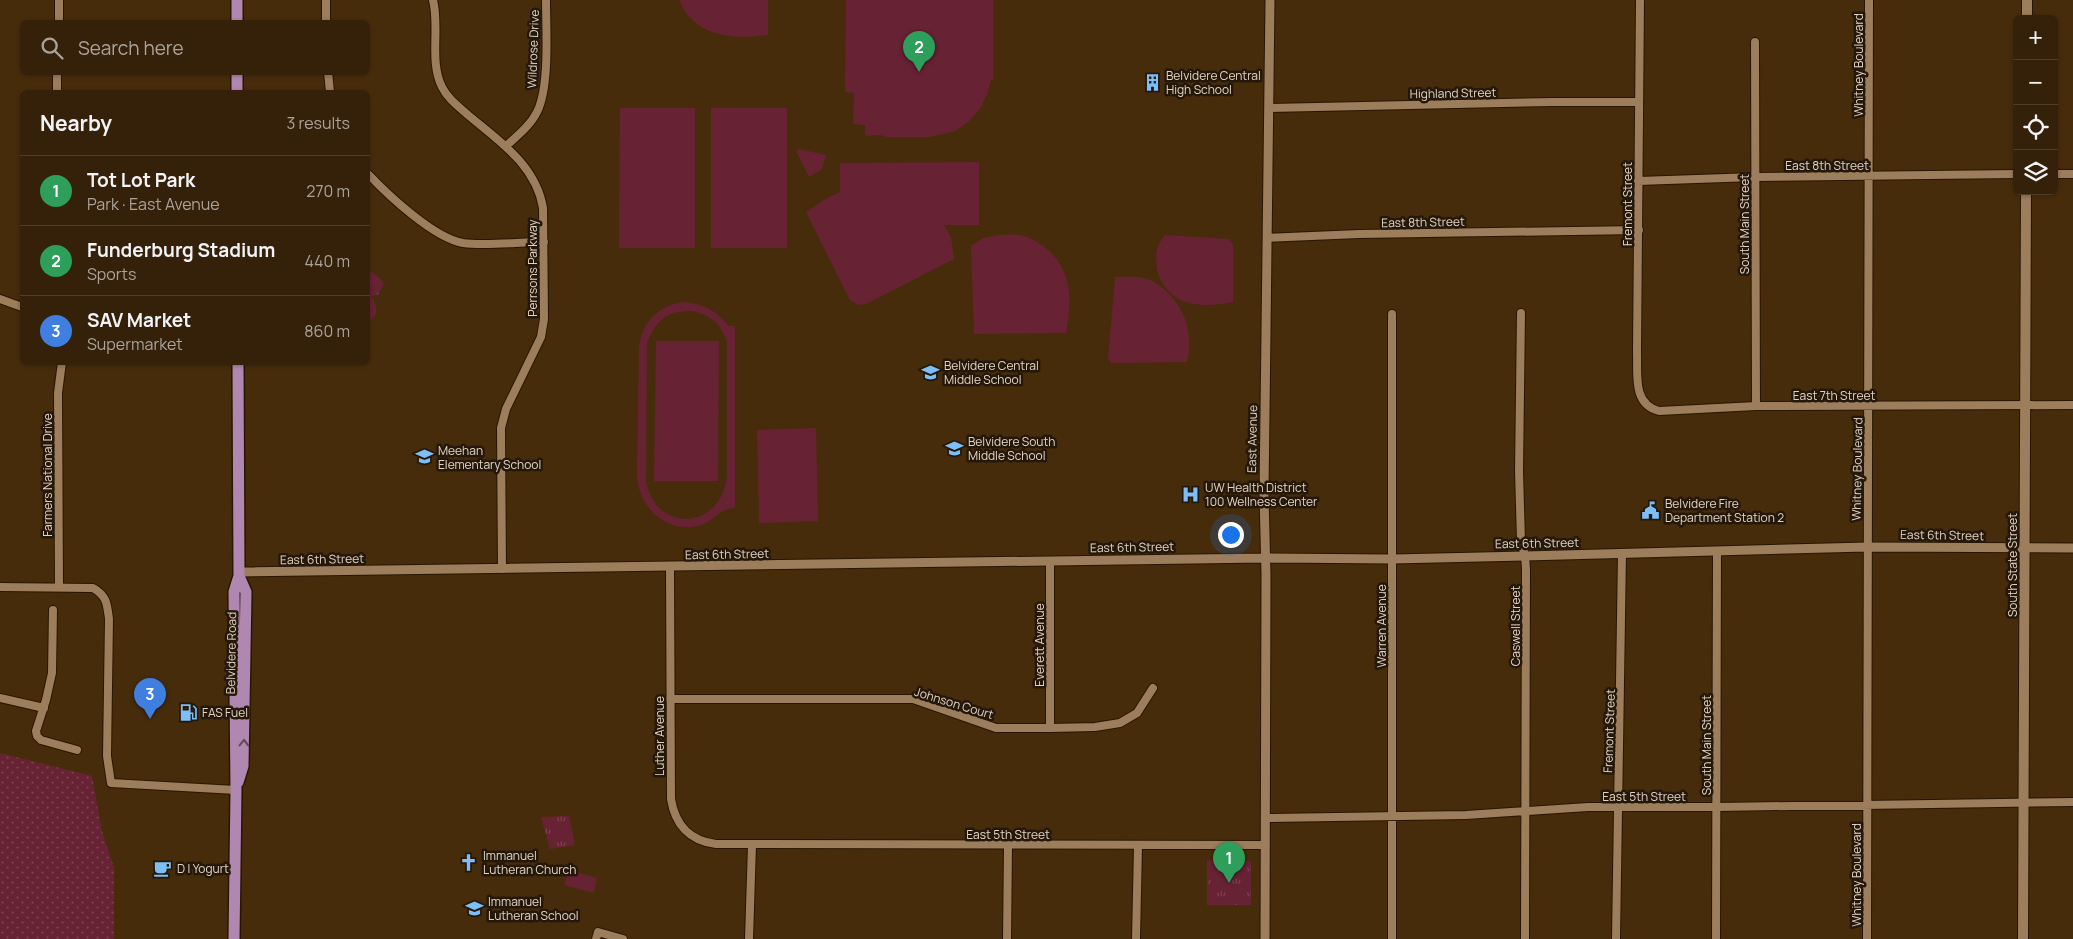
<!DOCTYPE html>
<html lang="en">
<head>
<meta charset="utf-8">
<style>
	:root { --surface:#352109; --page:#402e17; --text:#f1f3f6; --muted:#aaa39c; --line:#4f3e2a; --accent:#7dbef9 }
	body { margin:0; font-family:Manrope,sans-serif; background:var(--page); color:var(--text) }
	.controls { position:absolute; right:15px; top:15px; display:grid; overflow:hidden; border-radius:8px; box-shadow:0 1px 4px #0004 }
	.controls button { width:45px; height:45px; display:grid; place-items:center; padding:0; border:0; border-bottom:1px solid var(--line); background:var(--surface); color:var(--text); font:25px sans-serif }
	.you { position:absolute; left:1230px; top:534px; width:18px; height:18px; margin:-12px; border:4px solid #fff; border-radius:50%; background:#1a73e8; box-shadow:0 0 0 8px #1a73e833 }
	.badge { display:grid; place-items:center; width:32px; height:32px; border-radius:50%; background:var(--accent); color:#fff; font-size:16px; font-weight:700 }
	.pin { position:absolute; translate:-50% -41px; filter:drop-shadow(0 1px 2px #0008) }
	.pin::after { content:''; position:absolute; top:26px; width:18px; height:15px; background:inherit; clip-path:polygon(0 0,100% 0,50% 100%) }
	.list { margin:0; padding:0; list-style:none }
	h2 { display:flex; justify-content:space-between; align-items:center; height:65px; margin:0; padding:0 20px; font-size:21px }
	h2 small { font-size:16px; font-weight:400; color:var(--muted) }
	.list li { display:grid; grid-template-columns:32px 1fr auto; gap:15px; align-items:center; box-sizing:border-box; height:70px; padding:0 20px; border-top:1px solid var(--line) }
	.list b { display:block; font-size:19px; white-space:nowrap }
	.list p { margin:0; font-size:16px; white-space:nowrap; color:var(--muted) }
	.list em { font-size:16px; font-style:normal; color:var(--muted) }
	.icon { flex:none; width:28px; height:28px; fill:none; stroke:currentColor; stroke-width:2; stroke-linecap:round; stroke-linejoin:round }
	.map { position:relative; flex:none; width:2073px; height:939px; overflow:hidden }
	.search { position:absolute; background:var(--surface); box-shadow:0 1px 4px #0004; left:20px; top:20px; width:350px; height:55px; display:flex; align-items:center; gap:12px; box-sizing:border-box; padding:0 18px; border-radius:8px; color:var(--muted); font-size:19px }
	.panel { position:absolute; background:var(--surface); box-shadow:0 1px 4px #0004; left:20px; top:90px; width:350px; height:275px; border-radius:8px }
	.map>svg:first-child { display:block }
	.grass { fill:url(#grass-dots) }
	.park { fill:url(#park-tufts) }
	.pitch { fill:#672234; fill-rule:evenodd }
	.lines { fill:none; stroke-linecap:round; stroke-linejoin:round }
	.minor-casing { stroke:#291600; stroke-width:10 }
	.tertiary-casing { stroke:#291600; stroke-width:11 }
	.secondary-casing { stroke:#291600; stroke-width:12 }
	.primary-casing { stroke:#291600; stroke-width:14 }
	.minor { stroke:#9c7d5c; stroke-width:8 }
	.tertiary { stroke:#9c7d5c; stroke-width:9 }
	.secondary { stroke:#9c7d5c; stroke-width:10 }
	.primary { stroke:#b087b0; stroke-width:11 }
	.oneway { stroke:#634a55 }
	.labels { text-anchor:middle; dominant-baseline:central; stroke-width:5; stroke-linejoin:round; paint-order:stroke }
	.street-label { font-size:12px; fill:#e3d2c1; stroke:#24180b }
	.poi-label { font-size:12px; fill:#e3d2c1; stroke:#24180b; text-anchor:start }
</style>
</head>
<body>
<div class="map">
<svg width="2073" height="939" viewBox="0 0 2073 939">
	<defs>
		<pattern id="grass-dots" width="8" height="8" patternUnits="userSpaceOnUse" patternTransform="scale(1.25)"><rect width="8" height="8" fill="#672234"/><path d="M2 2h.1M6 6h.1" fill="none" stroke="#7d4150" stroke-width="1.8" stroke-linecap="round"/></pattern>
		<pattern id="park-tufts" width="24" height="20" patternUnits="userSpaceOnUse" patternTransform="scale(1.25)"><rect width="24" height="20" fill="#672234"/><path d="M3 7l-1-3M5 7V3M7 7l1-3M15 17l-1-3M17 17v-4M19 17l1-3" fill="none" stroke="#7d4150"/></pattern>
	</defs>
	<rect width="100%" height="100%" fill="#472c0c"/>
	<path class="grass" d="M0,753L92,776L102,831L114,868V939H0Z"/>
	<path class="park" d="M368,271L374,273L384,283L378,295L371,296C377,305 380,317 368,321Z
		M569,816L575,845L550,849L541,817Z
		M1207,860L1251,861V905H1207Z"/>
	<path class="pitch" d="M679,0H768V35C734,40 694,37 679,0Z
		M846,0H993V80H991L988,92L980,109L968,122L955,131L930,137H887L880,135L865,136V125L853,124L854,93L845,92Z
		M620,108H695V248H619Z
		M711,108H787V248H711Z
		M799,149L826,155L822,169L809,177L796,151Z
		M979,162V225H944L951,237L954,259L866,304L859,305L850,300L806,212L827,198L840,192V163Z
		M999,235C1005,235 1013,234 1019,235C1027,236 1036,241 1043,246C1073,268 1072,299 1066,333L974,334L971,246L983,238Z
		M1165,235L1229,239L1233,245V302C1217,305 1202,307 1186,302C1159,294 1146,256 1165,235Z
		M1115,277C1127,277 1143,275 1154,282C1182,299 1195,330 1187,362L1111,363L1108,358Z
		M684,302C705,304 716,311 729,326H735V508C719,508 716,520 701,525C667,535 639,508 637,476L639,349C641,323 658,305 684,302ZM692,311C711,315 721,324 727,342V476C721,531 656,534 646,481L647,344C655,320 667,311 692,311Z
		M656,341H719L718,481H654Z
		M816,428L818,521L759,523L757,430Z
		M568,870L597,878L594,893L564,885Z"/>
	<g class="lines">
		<defs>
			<path id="minor" d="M433,0C440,28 429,61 442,87C448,99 458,106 468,115C499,141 536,165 543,208L544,319L541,337L506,409L501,428L502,569
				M1640,0L1637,352C1638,374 1632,404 1659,411L1756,406L2073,405
				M59,22V0
				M326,22V0
				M1755,42L1756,406
				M328,72L330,92
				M57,92V72
				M1269,108L1553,102H1638
				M506,146C517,136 530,126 537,112C550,86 546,30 546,0
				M368,174C389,196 434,238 463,243C485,246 520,242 544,242
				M2054,174H2073
				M1638,181L1755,177L2017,174
				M1267,238L1359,234L1639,230
				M0,299L22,307
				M1521,313L1519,471L1521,541L1525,556L1526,569L1525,939
				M670,567L671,799C675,824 689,841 716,844L1265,845
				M0,587L93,588C107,596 107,604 109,619L107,756L111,783L236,790
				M59,587L58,393L62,362
				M53,610L52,673L46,700L36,731L37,736L41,740L77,750
				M0,698L44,708
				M670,699H913L996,728H1050L1095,727L1120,723L1137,713L1153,688
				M1050,728V561
				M1266,818L1466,815L1588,807H1717L2073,802
				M596,939L598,932L623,939
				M749,939L752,845
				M1007,939L1008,846
				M1136,939L1138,846
				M1392,939V314
				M1616,939L1622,554
				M1716,939L1717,551
				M1867,939L1869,0"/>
			<path id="tertiary" d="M239,572L1264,558L1393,559L1525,556L1867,547L2073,548
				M1265,939L1266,574L1264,496L1270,0"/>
			<path id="secondary" d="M2027,19V0
				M2023,939L2026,191"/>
			<path id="primary" d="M237,22V0
				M237,92V72
				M238,782L243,766L246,592L239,576
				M234,939L236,790L234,592L239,576L238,362"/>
		</defs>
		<use href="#minor" class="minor-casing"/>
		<use href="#tertiary" class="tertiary-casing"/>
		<use href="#secondary" class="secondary-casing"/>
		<use href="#primary" class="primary-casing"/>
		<use href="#minor" class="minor"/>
		<use href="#tertiary" class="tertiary"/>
		<use href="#secondary" class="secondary"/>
		<use href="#primary" class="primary"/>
	</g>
	<defs><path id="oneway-chevron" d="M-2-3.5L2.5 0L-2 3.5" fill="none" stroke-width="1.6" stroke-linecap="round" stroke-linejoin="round" transform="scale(1.25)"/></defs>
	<use class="oneway" href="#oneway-chevron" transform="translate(244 743) rotate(-89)"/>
	<defs>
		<symbol id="building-bare" viewBox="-9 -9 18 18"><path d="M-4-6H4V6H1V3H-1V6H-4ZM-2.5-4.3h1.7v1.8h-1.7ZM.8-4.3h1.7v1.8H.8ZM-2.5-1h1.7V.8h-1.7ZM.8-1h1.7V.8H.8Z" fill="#7dbef9" stroke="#24180b" stroke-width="2.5" paint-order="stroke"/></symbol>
		<symbol id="school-bare" viewBox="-9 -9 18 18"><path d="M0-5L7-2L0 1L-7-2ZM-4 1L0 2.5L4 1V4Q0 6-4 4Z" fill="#7dbef9" stroke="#24180b" stroke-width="2.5" paint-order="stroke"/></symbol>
		<symbol id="hospital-bare" viewBox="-9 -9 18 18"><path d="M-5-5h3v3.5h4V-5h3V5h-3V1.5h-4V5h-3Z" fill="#7dbef9" stroke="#24180b" stroke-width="2.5" paint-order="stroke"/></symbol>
		<symbol id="civic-bare" viewBox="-9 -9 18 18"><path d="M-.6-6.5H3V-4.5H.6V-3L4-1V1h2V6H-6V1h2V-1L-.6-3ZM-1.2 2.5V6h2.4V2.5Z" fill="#7dbef9" stroke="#24180b" stroke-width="2.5" paint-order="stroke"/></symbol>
		<symbol id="fuel-bare" viewBox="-9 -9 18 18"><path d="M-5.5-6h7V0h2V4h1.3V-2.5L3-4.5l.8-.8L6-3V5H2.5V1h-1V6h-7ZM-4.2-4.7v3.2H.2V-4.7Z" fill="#7dbef9" stroke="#24180b" stroke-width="2.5" paint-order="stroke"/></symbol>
		<symbol id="church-bare" viewBox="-9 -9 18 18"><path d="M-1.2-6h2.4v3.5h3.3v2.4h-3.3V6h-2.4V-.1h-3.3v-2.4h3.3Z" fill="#7dbef9" stroke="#24180b" stroke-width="2.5" paint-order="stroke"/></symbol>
		<symbol id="cafe-bare" viewBox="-9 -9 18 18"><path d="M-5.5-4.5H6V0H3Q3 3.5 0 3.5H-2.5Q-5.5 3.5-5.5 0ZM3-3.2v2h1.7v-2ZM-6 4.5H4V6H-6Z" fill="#7dbef9" stroke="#24180b" stroke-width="2.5" paint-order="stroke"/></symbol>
	</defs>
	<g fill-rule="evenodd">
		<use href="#building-bare" x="1140" y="70" width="25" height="25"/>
		<use href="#school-bare" x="918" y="360" width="25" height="25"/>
		<use href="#school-bare" x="942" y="436" width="25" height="25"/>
		<use href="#school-bare" x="412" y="444" width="25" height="25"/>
		<use href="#hospital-bare" x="1178" y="482" width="25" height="25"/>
		<use href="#civic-bare" x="1638" y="498" width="25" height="25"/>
		<use href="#fuel-bare" x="176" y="700" width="25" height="25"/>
		<use href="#church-bare" x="456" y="850" width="25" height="25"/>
		<use href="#cafe-bare" x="150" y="856" width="25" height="25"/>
		<use href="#school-bare" x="462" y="896" width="25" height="25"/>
	</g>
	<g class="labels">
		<g class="street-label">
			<text transform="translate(533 49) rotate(-88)">Wildrose Drive</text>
			<text transform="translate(1858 65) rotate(-90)">Whitney Boulevard</text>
			<text transform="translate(1453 93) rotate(-1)">Highland Street</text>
			<text x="1827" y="165">East 8th Street</text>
			<text transform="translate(1627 204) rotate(-90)">Fremont Street</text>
			<text transform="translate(1423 222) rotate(-1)">East 8th Street</text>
			<text transform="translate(1744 224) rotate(-90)">South Main Street</text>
			<text transform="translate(532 268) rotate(-90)">Perrsons Parkway</text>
			<text x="1834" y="395">East 7th Street</text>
			<text transform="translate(1252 439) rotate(-89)">East Avenue</text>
			<text transform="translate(1857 469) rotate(-89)">Whitney Boulevard</text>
			<text transform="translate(47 475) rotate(-90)">Farmers National Drive</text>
			<text transform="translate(1942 535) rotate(1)">East 6th Street</text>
			<text transform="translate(1537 543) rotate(-1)">East 6th Street</text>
			<text transform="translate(1132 547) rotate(-1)">East 6th Street</text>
			<text transform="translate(727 554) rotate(-1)">East 6th Street</text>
			<text transform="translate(322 559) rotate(-1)">East 6th Street</text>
			<text transform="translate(2012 565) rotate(-90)">South State Street</text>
			<text transform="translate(1381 626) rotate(-90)">Warren Avenue</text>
			<text transform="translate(1515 626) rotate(-90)">Caswell Street</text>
			<text transform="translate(1039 645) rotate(-90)">Everett Avenue</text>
			<text transform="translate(231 653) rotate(-89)">Belvidere Road</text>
			<text transform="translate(954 703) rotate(17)">Johnson Court</text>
			<text transform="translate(1609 731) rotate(-88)">Fremont Street</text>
			<text transform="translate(659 736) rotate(-90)">Luther Avenue</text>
			<text transform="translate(1706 745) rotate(-90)">South Main Street</text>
			<text x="1644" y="796">East 5th Street</text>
			<text x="1008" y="834">East 5th Street</text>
			<text transform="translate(1856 875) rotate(-90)">Whitney Boulevard</text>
		</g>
		<g class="poi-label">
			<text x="1166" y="75">Belvidere Central<tspan x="1166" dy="14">High School</tspan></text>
			<text x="944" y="365">Belvidere Central<tspan x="944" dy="14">Middle School</tspan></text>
			<text x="968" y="441">Belvidere South<tspan x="968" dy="14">Middle School</tspan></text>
			<text x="438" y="450">Meehan<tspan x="438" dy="14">Elementary School</tspan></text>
			<text x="1205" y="487">UW Health District<tspan x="1205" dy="14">100 Wellness Center</tspan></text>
			<text x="1665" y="503">Belvidere Fire<tspan x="1665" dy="14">Department Station 2</tspan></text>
			<text x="202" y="712">FAS Fuel</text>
			<text x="483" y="855">Immanuel<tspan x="483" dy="14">Lutheran Church</tspan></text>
			<text x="177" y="868">D I Yogurt</text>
			<text x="488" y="901">Immanuel<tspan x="488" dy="14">Lutheran School</tspan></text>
		</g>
	</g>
</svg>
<div class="controls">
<button>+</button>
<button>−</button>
<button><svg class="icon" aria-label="locate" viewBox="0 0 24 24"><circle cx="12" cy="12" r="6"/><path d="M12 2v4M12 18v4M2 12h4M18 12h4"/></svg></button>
<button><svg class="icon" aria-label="layers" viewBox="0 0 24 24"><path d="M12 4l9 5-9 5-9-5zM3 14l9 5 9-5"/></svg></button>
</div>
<div class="you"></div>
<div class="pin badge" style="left:1229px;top:883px;background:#2e9e5b">1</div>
<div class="pin badge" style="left:919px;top:72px;background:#2e9e5b">2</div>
<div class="pin badge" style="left:150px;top:719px;background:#3f7fe0">3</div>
<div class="search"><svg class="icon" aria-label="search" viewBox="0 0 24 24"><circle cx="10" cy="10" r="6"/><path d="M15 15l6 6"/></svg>Search here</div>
<section class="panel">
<h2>Nearby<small>3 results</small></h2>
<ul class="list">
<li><span class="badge" style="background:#2e9e5b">1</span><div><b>Tot Lot Park</b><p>Park · East Avenue</p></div><em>270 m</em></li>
<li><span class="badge" style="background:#2e9e5b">2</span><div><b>Funderburg Stadium</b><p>Sports</p></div><em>440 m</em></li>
<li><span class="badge" style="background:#3f7fe0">3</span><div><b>SAV Market</b><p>Supermarket</p></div><em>860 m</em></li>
</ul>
</section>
</div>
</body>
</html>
